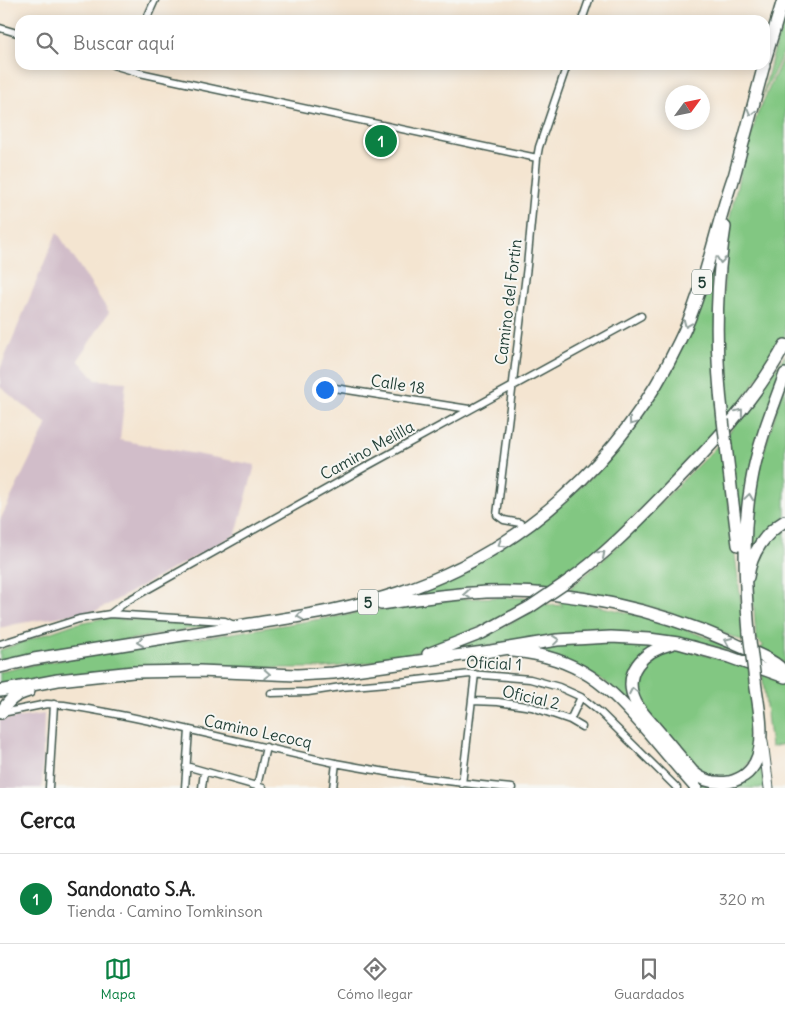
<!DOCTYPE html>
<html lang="es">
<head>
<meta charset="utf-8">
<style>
	:root { --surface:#fff; --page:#f2f2f2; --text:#222; --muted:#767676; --line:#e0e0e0; --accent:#0b8043 }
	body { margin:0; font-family:Delius,sans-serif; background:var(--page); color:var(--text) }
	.compass { position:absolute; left:665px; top:85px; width:45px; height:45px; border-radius:50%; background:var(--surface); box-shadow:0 2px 12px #0003; rotate:57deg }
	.you { position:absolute; left:324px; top:389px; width:18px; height:18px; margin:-12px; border:4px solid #fff; border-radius:50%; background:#1a73e8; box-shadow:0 0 0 8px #1a73e833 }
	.badge { display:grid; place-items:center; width:32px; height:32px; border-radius:50%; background:var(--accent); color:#fff; font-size:16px; font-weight:700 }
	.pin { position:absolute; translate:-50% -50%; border:2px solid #fff; box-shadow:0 1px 5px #0006 }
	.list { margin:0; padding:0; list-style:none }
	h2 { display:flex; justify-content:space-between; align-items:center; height:65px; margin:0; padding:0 20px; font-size:21px }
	h2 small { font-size:16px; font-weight:400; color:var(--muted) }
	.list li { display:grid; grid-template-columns:32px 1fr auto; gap:15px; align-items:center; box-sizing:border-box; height:90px; padding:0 20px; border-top:1px solid var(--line) }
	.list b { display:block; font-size:19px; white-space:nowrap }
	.list p { margin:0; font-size:16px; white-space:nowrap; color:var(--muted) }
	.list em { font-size:16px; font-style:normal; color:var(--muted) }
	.icon { flex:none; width:28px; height:28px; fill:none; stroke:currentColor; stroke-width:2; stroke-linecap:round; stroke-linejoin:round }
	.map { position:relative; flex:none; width:785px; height:788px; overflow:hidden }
	.search { position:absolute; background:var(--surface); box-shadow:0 2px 12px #0003; left:15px; right:15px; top:15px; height:55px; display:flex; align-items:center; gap:12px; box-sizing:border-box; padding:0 18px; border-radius:15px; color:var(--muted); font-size:19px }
	.sheet { height:155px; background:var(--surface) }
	nav { display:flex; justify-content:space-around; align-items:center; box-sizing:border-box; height:70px; border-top:1px solid var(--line); background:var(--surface); font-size:14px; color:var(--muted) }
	nav a { display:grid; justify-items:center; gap:2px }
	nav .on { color:var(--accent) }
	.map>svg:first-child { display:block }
	.industrial { fill:#d1bdc9 }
	.green { fill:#82c782; stroke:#50825b }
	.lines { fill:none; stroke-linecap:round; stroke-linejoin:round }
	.street-casing { stroke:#3f564c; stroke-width:9 }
	.secondary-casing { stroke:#3f564c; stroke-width:11 }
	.highway-casing { stroke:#3f564c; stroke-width:14 }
	.street { stroke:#fff; stroke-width:6 }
	.secondary { stroke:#fff; stroke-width:9 }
	.highway { stroke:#fff; stroke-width:11 }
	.highway-bridge-casing { stroke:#3f564c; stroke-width:14; stroke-linecap:butt }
	.highway-bridge { stroke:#fff; stroke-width:11 }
	.oneway { stroke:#8f9e9a }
	.labels { text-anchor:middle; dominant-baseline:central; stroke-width:4; stroke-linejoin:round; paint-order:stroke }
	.shield { fill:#f6f6f2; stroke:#60746d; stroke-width:1 }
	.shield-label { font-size:15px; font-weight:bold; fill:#1f3d34 }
	.street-label { font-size:16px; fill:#1f3d34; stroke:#f6f6f2 }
</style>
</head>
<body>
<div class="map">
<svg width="785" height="788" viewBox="0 0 785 788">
	<rect width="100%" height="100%" fill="#f6f6f2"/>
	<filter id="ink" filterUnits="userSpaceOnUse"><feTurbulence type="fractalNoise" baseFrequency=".02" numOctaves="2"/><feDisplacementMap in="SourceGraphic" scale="10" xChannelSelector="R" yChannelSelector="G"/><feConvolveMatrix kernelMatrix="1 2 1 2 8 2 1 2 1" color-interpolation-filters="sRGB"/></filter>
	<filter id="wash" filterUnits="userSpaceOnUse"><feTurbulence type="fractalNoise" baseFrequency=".0096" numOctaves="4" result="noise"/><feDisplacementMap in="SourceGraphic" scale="20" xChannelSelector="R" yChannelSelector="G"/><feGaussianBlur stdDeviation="1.12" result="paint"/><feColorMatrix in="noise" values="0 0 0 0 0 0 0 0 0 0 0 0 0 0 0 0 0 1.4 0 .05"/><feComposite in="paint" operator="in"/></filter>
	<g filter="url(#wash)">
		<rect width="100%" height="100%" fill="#f4e5d1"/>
		<path class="industrial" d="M57,232L109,312L78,360L96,380L126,382L120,440L255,465L236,534L98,610L16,624L0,628V520L47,424L0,387V369Z
			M44,714L42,788H0V720Z"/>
		<path class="green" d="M785,9V49L762,97Z
			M785,53V335L770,361L731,417L725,416L719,350L728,226L742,164L757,115Z
			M717,246L720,431L596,554L548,590L407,596L539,524L566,501L608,460L630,432L654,398Z
			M785,355V367L765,421L743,559L728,434Z
			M785,382V518L752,555L747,549L753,487Z
			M721,442L746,642L675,615L644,605L569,591L572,586L602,561Z
			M785,525V664L760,648L764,646L756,639L752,579L760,549Z
			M498,597L527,598L526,604L486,625L450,640L410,654L368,663L324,668H259L0,686V672L36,664L416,604L461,599Z
			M561,600C637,611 711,633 778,671L739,654L709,645L622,632L560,635L448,652L517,620L544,604L563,606L558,601Z
			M104,618L119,619L218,624L0,663V650L74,624Z
			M585,640L659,643L651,648L629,690L692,774L722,786L760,760L765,788H700L606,682L526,650Z
			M677,648L749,666L758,748L742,773L718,780L700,774L640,705L634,677L654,652Z
			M762,673L785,684V744L771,747Z"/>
	</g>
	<g filter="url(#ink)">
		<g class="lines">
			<defs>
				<path id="street" d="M146,20L155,0
					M582,20L589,0
					M0,28L20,34
					M113,65L140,73L186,83L537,158
					M322,386L469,409
					M524,529L520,523L504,520L497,515L527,266L537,158L539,147L567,65
					M110,614L127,601L369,465L641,316
					M0,644L79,619L110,614L225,621L234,625
					M271,693L308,692L341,687L400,682L470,674L530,679L559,687L581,697L601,713L677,788
					M472,701L498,702L532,707L570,720L582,727
					M2,713L47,704L64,705C155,719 245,744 335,763C394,774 453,783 512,788
					M570,720L581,697
					M186,766L263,788
					M462,784L475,674
					M257,786L266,747
					M49,788L54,704
					M185,788L189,730
					M202,788L204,772
					M333,788L336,763"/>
				<path id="secondary" d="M763,741L769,788"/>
				<path id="highway" d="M765,60L783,0
					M732,184L764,65
					M723,420C715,356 715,291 725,227
					M726,446L738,545
					M748,577C751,553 765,533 785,521
					M564,584C603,557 636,523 668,490C712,445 755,400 785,345
					M381,604C415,599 451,594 486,592C570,589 656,609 733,643C747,650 777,660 785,673
					M749,633C745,583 742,534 751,484C757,446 772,410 785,374
					M671,644C643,651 621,673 636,703C641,712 649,720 655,727C668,742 680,757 693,772C703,781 715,784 729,782C775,772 759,713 755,681
					M513,651C579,657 608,685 649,733C664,751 680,770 696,788
					M428,654L482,633L530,607
					M0,667L34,659C107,647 179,636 251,624C301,616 350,609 398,593C522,552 623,460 679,342C705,290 714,232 733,178
					M0,691L58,680L133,672L199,671L297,675L333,673L491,651L557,640L611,637L649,639L678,643L729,657L785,677
					M1,713C8,700 15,695 29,691"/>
			</defs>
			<use href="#street" class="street-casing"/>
			<use href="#secondary" class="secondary-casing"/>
			<use href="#highway" class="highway-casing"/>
			<use href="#street" class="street"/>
			<use href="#secondary" class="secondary"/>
			<use href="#highway" class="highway"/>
			<defs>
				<path id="highway-bridge" d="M723,420L726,446
					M530,607L564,584
					M749,633L755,681"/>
			</defs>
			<use href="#highway-bridge" class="highway-bridge-casing"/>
			<use href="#highway-bridge" class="highway-bridge"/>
		</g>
		<defs><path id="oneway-chevron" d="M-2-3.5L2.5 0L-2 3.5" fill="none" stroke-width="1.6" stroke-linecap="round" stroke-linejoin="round" transform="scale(1.25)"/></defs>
		<g class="oneway">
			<use href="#oneway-chevron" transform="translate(751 112) rotate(105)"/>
			<use href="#oneway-chevron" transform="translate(721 260) rotate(96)"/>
			<use href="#oneway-chevron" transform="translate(687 324) rotate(113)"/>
			<use href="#oneway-chevron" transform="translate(740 412) rotate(-52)"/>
			<use href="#oneway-chevron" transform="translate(632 422) rotate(126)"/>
			<use href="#oneway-chevron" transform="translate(749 497) rotate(-82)"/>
			<use href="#oneway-chevron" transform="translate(501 544) rotate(147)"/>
			<use href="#oneway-chevron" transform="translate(602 554) rotate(-41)"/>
			<use href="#oneway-chevron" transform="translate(467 594) rotate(175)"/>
			<use href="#oneway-chevron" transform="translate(300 616) rotate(171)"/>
			<use href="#oneway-chevron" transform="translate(556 640) rotate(-7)"/>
			<use href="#oneway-chevron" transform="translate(728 641) rotate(-156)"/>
			<use href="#oneway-chevron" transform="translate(140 642) rotate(173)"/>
			<use href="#oneway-chevron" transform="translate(267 674) rotate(3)"/>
			<use href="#oneway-chevron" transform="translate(633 691) rotate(-101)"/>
		</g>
	</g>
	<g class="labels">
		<g class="shield">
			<rect x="692" y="269.5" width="20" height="25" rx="4"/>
			<rect x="358" y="589.5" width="20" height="25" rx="4"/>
		</g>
		<g class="shield-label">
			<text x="702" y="282">5</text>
			<text x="368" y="602">5</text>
		</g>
		<g class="street-label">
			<text transform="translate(508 302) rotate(-83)">Camino del Fortin</text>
			<text transform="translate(398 384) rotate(9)">Calle 18</text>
			<text transform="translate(367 450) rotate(-29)">Camino Melilla</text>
			<text transform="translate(494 663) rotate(3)">Oficial 1</text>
			<text transform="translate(531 697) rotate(13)">Oficial 2</text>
			<text transform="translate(258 731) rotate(12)">Camino Lecocq</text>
		</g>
	</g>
</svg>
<svg class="compass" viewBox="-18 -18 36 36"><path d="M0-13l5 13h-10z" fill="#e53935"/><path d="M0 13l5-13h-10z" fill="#767676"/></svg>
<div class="you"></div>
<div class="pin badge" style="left:381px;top:141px">1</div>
<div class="search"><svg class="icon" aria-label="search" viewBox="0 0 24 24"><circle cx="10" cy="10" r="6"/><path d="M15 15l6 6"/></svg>Buscar aquí</div>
</div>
<section class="sheet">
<h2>Cerca<small></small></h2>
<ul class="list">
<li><span class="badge">1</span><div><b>Sandonato S.A.</b><p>Tienda · Camino Tomkinson</p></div><em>320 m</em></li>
</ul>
</section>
<nav>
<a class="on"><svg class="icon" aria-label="map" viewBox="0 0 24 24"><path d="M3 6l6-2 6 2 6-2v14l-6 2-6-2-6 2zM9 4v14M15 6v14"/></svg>Mapa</a>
<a><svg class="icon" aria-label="directions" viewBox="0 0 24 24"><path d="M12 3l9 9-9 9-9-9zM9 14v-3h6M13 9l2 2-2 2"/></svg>Cómo llegar</a>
<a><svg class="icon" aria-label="saved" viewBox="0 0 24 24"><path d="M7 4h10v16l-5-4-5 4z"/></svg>Guardados</a>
</nav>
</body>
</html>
